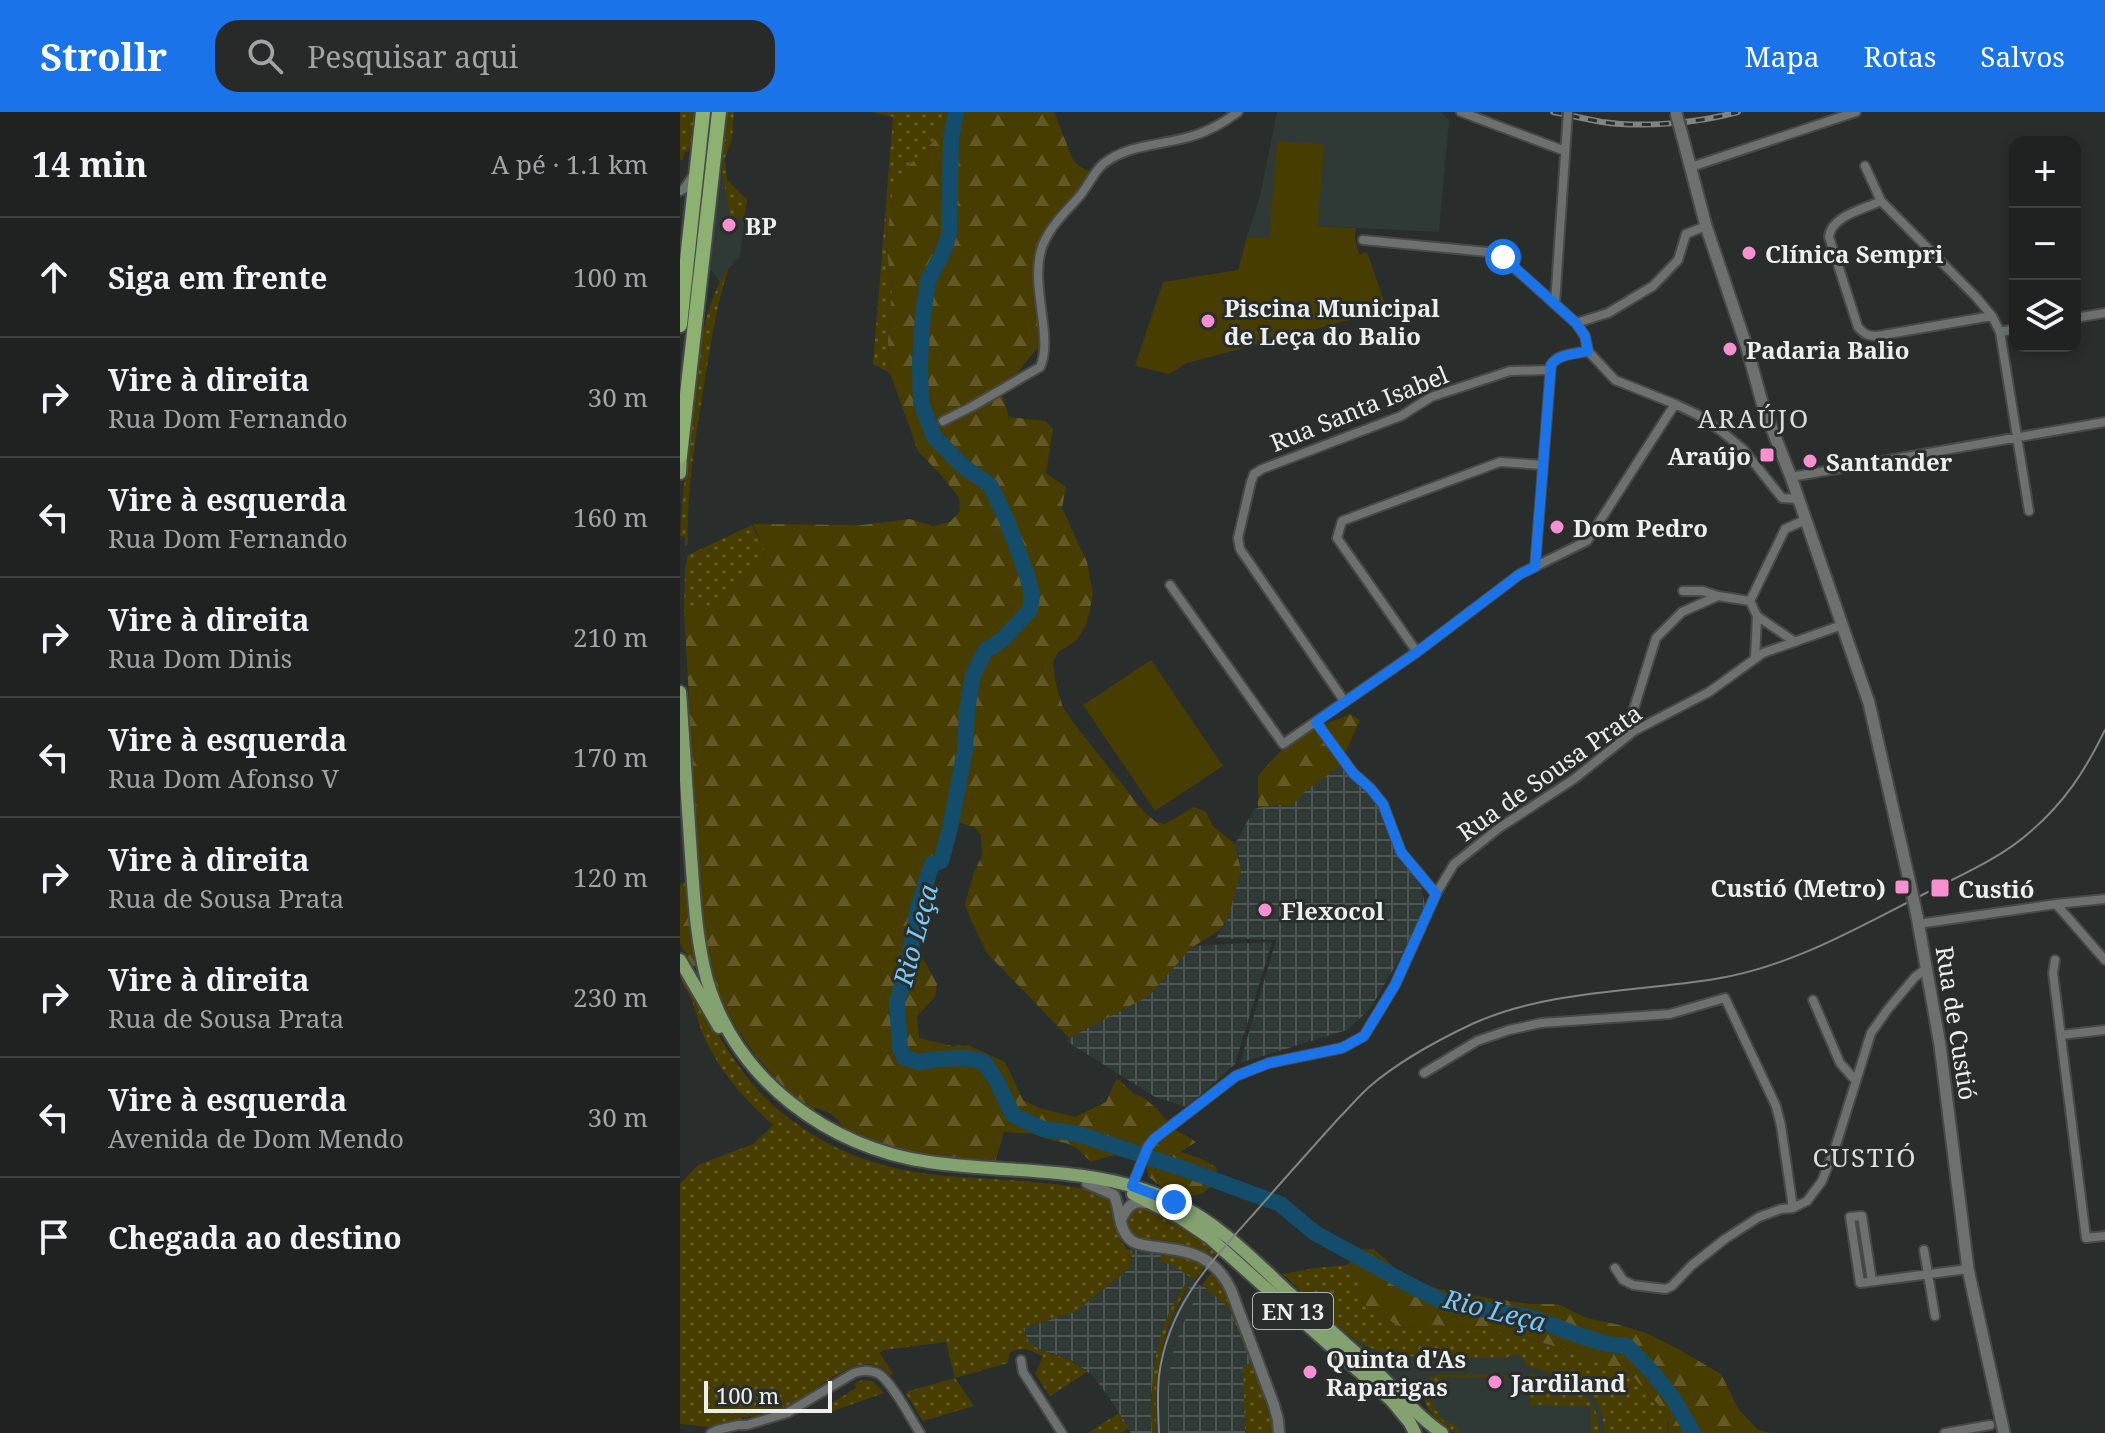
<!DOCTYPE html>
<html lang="pt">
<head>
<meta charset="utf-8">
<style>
	:root { --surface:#1f2220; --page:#272a29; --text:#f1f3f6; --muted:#a1a4a5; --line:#3c3f3e; --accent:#1a73e8 }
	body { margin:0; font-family:"Noto Serif",serif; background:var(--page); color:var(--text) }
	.controls { position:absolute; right:24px; top:24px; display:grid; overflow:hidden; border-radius:16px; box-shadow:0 4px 12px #0003 }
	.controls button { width:72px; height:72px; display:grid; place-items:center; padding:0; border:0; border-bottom:2px solid var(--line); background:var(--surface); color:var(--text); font:40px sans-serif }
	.scale { position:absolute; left:24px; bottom:20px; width:128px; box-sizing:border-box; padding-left:8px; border:4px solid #ecefed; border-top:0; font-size:22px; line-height:28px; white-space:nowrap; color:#ecefed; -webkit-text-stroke:6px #292d2b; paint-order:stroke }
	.stop { position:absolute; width:24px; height:24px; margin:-18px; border:6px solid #1a73e8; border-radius:50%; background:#fff }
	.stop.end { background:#1a73e8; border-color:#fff; box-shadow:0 2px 8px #0008 }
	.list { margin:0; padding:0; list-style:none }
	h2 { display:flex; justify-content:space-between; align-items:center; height:104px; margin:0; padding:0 32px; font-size:34px }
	h2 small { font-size:26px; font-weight:400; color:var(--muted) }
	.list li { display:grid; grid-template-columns:52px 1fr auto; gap:24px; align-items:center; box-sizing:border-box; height:120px; padding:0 32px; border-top:2px solid var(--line) }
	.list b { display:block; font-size:30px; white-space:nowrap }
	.list p { margin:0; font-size:26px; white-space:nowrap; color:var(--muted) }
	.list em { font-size:26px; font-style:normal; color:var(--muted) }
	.icon { flex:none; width:44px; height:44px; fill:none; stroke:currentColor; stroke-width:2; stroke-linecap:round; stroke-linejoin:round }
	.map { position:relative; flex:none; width:1425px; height:1321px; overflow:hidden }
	header { display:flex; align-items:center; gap:48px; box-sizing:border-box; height:112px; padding:0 40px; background:var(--accent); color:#fff }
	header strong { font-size:38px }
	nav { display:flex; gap:44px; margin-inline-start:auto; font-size:28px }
	.search { width:560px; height:72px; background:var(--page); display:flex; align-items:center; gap:20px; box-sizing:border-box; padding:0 28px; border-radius:24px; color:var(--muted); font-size:30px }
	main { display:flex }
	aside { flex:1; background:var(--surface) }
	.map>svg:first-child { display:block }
	.built { fill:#2f3935 }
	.industrial { fill:url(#industrial-grid) }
	.green { fill:url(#green-dots) }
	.forest { fill:url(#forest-firs) }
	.pitch { fill:#483d00 }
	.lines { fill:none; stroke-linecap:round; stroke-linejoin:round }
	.river { stroke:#144d6b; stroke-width:16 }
	.minor-casing { stroke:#464947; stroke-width:12 }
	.tertiary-casing { stroke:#464947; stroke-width:14 }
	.secondary-casing { stroke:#464947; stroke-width:15 }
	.primary-casing { stroke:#464947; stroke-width:16 }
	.trunk-casing { stroke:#464947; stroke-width:18 }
	.minor { stroke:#6c716f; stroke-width:8 }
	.tertiary { stroke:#6c716f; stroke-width:10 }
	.secondary { stroke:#6c716f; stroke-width:11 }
	.primary { stroke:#84a170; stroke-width:12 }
	.trunk { stroke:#8cb170; stroke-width:14 }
	.tram { stroke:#818482; stroke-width:2 }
	.rail-casing { stroke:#818482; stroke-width:6 }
	.rail { stroke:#292d2b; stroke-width:3; stroke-dasharray:9; stroke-linecap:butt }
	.minor-bridge-casing { stroke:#464947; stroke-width:12; stroke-linecap:butt }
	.secondary-bridge-casing { stroke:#464947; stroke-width:15; stroke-linecap:butt }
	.minor-bridge { stroke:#6c716f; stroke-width:8 }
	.secondary-bridge { stroke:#6c716f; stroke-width:11 }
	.route { stroke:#1a73e8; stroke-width:10 }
	.poi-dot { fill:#f690d0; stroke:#292d2b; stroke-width:3 }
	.labels { text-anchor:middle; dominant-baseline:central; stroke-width:6; stroke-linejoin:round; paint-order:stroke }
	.shield { fill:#292d2b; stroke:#b2b5b3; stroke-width:2 }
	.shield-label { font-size:22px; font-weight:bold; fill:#ecefed }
	.poi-label { font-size:24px; font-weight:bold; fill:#ecefed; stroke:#292d2b; text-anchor:start }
	.street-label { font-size:24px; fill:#ecefed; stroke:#292d2b }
	.neighbourhood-label { font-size:26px; letter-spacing:2px; fill:#d9dedc; stroke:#292d2b }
	.water-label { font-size:26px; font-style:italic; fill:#78c9fb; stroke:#292d2b }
</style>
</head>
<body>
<header>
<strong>Strollr</strong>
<div class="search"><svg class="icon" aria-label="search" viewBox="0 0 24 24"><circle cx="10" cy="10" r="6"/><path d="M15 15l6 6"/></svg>Pesquisar aqui</div>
<nav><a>Mapa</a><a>Rotas</a><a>Salvos</a></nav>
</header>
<main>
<aside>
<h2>14 min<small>A pé · 1.1 km</small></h2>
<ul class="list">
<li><svg class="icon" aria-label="ahead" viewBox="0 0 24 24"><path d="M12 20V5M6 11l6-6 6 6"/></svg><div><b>Siga em frente</b></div><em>100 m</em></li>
<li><svg class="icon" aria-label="right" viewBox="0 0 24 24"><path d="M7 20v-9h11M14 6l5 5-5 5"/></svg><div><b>Vire à direita</b><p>Rua Dom Fernando</p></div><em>30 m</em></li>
<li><svg class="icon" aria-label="left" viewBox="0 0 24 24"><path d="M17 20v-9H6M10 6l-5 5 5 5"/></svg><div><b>Vire à esquerda</b><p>Rua Dom Fernando</p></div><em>160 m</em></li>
<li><svg class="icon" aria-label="right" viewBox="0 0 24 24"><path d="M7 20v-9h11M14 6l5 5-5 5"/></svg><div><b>Vire à direita</b><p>Rua Dom Dinis</p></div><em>210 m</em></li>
<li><svg class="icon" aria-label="left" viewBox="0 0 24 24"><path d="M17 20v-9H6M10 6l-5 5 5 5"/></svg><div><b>Vire à esquerda</b><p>Rua Dom Afonso V</p></div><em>170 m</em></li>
<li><svg class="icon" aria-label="right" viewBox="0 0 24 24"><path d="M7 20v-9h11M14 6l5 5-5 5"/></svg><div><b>Vire à direita</b><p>Rua de Sousa Prata</p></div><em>120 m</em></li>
<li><svg class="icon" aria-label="right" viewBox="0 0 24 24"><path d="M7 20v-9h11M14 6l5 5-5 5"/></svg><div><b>Vire à direita</b><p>Rua de Sousa Prata</p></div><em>230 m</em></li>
<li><svg class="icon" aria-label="left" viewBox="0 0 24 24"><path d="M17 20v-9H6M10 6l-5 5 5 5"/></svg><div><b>Vire à esquerda</b><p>Avenida de Dom Mendo</p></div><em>30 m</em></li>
<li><svg class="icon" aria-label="arrive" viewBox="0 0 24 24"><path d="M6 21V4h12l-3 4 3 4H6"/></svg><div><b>Chegada ao destino</b></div></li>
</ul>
</aside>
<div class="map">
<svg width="1425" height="1321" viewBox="0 0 1425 1321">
	<defs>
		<pattern id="industrial-grid" width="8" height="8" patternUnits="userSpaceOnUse" patternTransform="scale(2)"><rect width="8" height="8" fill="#2f3935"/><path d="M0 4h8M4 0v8" fill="none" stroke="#4d5653"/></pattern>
		<pattern id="green-dots" width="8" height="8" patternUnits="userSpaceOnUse" patternTransform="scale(2)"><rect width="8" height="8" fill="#483d00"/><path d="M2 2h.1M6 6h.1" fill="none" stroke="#635926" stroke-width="1.8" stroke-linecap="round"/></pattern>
		<pattern id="forest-firs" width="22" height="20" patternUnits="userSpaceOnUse" patternTransform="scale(2)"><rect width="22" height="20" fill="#483d00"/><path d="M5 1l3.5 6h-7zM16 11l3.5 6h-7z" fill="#635926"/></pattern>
	</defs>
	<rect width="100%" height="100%" fill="#292d2b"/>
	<path class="built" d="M597,0H761L769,9L759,120L638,114L636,130L567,125L580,84Z
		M42,59L44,65L67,88L60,144L47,159L41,171L30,157L40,60Z
		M508,1175L518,1182L501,1216L491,1247L488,1276V1321H476L475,1285L478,1249L491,1208Z
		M672,1226L803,1230L905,1258L936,1321H774L768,1318L755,1304L748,1294L742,1282L727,1283L689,1246Z"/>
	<path class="industrial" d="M633,621L700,696L713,733L741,772L745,794L721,844L690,897L667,918L560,951L596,828L536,826L548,806L560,749L555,732L574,697L578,696Z
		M592,830L555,952L507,995L475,985L386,929L474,871L509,834Z
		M452,1137L512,1148L526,1153L514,1170L521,1174L533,1159L551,1188L593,1321H488V1276L491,1247L501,1216L517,1183L505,1173L492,1195L479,1230L471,1284L472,1321H451L430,1287L414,1265L393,1249L359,1237L349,1231L343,1216L395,1200L450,1156Z"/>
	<path class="green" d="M0,0H16L12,31L8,40L5,39L3,48H0Z
		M47,0H54L52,27L45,46L47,68L67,88L64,106L50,104L42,59Z
		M191,0H264L263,10L253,30L223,59L213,79L206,133L212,178L208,228L210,261L193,252L213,5Z
		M47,157L48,158C35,197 30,239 23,279C15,330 6,381 8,432L5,434V425L0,424C2,389 6,354 10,319C16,265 18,204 47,157Z
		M72,413L85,440L84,450L62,467L49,482L29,495L4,499L5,456L8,443Z
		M0,855C21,892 40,930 66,964C96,1003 144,1034 190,1049C225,1061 262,1064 298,1066C333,1069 400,1070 430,1086C436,1103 434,1124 447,1137H452L450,1156L395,1200L343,1216L349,1231L359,1237L392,1249L407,1260L370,1284L355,1262L363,1244C351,1239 340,1232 329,1242L328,1251L275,1266L294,1294L243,1309L225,1280L275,1266L266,1230L204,1238L200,1241L213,1262L210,1263C187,1238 157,1263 135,1277L136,1279C115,1292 96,1300 72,1307L71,1304L29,1315L0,1312V1072L18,1053L73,1032L93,1013C64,987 40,960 24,925C19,914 17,901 12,889C6,874 0,873 0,855Z
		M460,1094C490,1102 515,1121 538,1141L534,1144L512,1135L459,1127C449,1121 446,1116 447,1104Z
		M481,1142L517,1149L526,1153L515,1168L492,1153L480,1149Z
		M670,1150L686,1194L722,1216C777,1205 874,1230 926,1253C935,1256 946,1260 954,1266C958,1269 962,1276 966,1280C980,1294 988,1300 988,1321H924C924,1270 886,1268 846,1253C844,1243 835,1239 826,1246C786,1245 714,1251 681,1231C653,1215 627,1184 603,1162L635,1156L667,1153Z
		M533,1159L548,1180L591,1301L593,1321H565L563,1254L571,1251L549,1196L522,1173Z
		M505,1173L508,1175C479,1220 474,1269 476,1321H472C470,1269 474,1216 505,1173Z
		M850,1261C884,1274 920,1276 919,1321H911V1294L849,1293Z
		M757,1262L824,1263L828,1266L761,1265L760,1271L754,1273L751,1277L753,1294L767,1313L772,1310L781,1321C759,1321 724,1276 757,1262Z
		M182,1268L193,1269L204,1281L150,1300L147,1294L176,1276L174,1272Z
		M439,1301L449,1316L441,1321H408Z"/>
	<path class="forest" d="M264,0H374L393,48L399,54L412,61L357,145L355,193L360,201L361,233L348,247L326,276L321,279L329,305L366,309L373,317L366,361L386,375L382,396L407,450L413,482L407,511L397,528L378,540L373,550L375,568L383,596L392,609L464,700L476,710L485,712L514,695L526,700L533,714L555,732L561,759L548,806L540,818L511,836L469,884L389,926L307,841L291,808L285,793L294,760L302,744L301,723L294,715L281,711L263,714L255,752V761L239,824L241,843L257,872L255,885L237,904L239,926L272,934L288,933L325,950L343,988L359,996L395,1005L426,990L437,966L454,982L464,986L476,996L493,1016L516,1030L500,1040L522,1047L536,1055L539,1068L523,1081L512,1084L484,1077L469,1065L466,1053C441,1038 437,1042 411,1050L397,1036L386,1031L374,1029L354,1022L324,1020L315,1050C272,1046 229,1044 189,1028C184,1026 176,1025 171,1022C155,1010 161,1003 136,996L132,999C80,959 39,903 26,838C19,806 18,772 16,740C13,694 10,649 7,604L9,586L4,499L28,495L49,482L62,467L84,450L85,440L73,412L181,413L230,407L253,414L270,410L280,399L279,386L262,364L238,339L210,261L208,228L212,178L206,133L213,79L223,59L253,30L263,10Z
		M670,602L680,608L659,655L623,681L613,693H594L578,696V664C592,648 608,629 627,619C641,612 656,609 670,602Z
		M5,769L9,813L16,856H14L0,832V774Z
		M675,1137H694L727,1167L759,1177L814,1187L852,1192H878L906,1206L940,1213L966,1221L998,1237L1041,1262L1059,1298L1078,1318L1091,1321H989C988,1300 980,1294 966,1280C962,1276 958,1269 954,1266C946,1260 935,1256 926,1253C875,1230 777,1205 722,1216L686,1194L669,1147Z"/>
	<path class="pitch" d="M597,29L644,32L638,114L676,116L675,126L679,142L687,140L707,198L507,251L489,262L455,254L483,170L558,158L567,125L589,126Z
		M471,548L543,654L475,699L403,593Z"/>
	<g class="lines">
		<path class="river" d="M276,0L271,27L269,122L264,138L248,169L243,203L240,250L241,290L254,325L284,355L310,373L326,406L347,463L352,483L350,498L323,527L305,539L293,563L287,599L285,638L270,716L261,749L252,752L238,796L227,857L217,890L220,936L224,945L238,950L261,947L286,946L304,950L316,968L333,1003L363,1017L398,1022L504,1057L600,1092L635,1121L728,1172L768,1192L850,1205L898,1223L927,1232L947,1234L972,1260L993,1286L1013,1321"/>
		<defs>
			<path id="minor" d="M781,0L885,39
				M1185,54L1201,89L1296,185L1312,204L1320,220L1322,232L1349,399
				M1011,55L1176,0
				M0,79L4,77L14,62
				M1201,89C1184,97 1151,104 1149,125L1178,215C1184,222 1188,224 1197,224L1312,204
				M683,128L818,141L896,211L905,224L908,239L935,268L995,292L1018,303L1041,319L1063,337L1102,386L1117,387
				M875,192L887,14
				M1395,206L1425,201
				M896,211L928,201L973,174L998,148L1006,122L1026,114
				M1320,220L1335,217
				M263,309L293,294L360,255C374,226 349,172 362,135C369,116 384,101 398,86C407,76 413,61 423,52C446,33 481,33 509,25C528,20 542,12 558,0
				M1111,365L1425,310
				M855,455L871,253C878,241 896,242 908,239
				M490,473L603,632L737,540L840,462L907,429L995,292
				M1003,479H1023L1038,484
				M1070,489L1077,504L1075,547
				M1077,504L1115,530
				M737,540L657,426L662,409L820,350L863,353
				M665,590L560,437L558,426L571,370L574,362L582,357L721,304L751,285L830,259L870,258
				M636,610L673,661L691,677L703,692L721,740L756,782
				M945,625L976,526L1002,500L1038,484L1070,489L1105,417L1125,408
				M1376,792L1425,787
				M1238,812L1376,792L1425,848
				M1375,848L1373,861L1406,1126L1425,1124
				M1133,888L1160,951L1176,969
				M1381,923L1425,918
				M744,961L797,929L829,918L861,911L990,902L1045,886L1096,994L1101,1014L1113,1096
				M452,1074L468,1035L474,1027L556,964L589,951L662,936L684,924L715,873L756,782L774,752L819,716L894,667L954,619L1029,580L1083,541L1162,513
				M1244,1138L1255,1204
				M935,1156L943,1168L953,1173L986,1177L992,1174L1012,1153L1045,1127L1079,1105L1101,1097L1113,1096L1127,1089L1142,1069L1156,1033L1191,921L1208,897L1235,865L1247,856
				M1192,1169L1182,1104L1170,1105L1180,1171L1288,1157
				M341,1248L343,1260L382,1321
				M31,1321L37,1318L58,1313H67L107,1301L174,1261C182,1258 191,1258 199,1262C212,1270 231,1307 240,1321
				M1265,1321L1310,1313"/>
			<path id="tertiary" d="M407,1071L434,1083C440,1096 438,1113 447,1124C453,1132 460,1132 469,1134C506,1139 533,1140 551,1178L594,1293L598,1308L599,1321
				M441,1107C448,1095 451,1088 466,1091"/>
			<path id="secondary" d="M1002,23L1026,114L1067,236L1083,294L1111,365L1189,591L1230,772
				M1237,804L1260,933L1288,1157L1324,1321"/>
			<path id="primary" d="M0,361L1,339
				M0,580C4,634 7,688 11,743C14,785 16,827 27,868C56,968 149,1036 249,1050C330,1062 416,1053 492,1089C537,1110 571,1145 606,1178C636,1205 666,1232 696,1259C718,1280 737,1304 762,1321
				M0,848L39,915
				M453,1082L502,1107L530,1126L711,1288L730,1311L735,1321"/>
			<path id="trunk" d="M0,213L23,0
				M0,344L39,0"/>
		</defs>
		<use href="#minor" class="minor-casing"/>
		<use href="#tertiary" class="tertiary-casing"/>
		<use href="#secondary" class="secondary-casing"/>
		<use href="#primary" class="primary-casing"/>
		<use href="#trunk" class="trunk-casing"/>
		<use href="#minor" class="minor"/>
		<use href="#tertiary" class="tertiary"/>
		<use href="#secondary" class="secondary"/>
		<use href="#primary" class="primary"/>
		<use href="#trunk" class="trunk"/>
		<path class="tram" d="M479,1321C478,1302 477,1283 479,1264C488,1192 532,1149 578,1097C604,1067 631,1037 658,1007C668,997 678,985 689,975C719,949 756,929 792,912C867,878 955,880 1035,867C1111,855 1179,815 1246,781C1281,763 1321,746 1350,720C1385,690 1405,659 1425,618"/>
		<defs>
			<path id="rail" d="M873,0C889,3 905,7 922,10C963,16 1017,11 1058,0"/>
		</defs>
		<use href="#rail" class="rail-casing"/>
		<use href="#rail" class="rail"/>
		<defs>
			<path id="minor-bridge" d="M887,14L888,0"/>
			<path id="secondary-bridge" d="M996,1L1002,23
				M1230,772L1237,804"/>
		</defs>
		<use href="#minor-bridge" class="minor-bridge-casing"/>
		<use href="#secondary-bridge" class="secondary-bridge-casing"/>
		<use href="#minor-bridge" class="minor-bridge"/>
		<use href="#secondary-bridge" class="secondary-bridge"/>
	</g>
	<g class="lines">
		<path class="route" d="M494,1090L452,1074L468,1035L474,1027L556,964L589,951L662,936L684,924L715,873L756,782L721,740L703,692L691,677L673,661L636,610L737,540L840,462L855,455L871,253C878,242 896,242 908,239L905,224L896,211L823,145"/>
	</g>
	<g class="poi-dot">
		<circle cx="49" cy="113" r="8"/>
		<circle cx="1069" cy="141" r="8"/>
		<circle cx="528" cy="209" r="8"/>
		<circle cx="1050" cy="237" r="8"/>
		<rect x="1079" y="335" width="16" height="16" rx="4"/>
		<circle cx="1130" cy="349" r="8"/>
		<circle cx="877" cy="415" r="8"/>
		<rect x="1214" y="767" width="16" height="16" rx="4"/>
		<rect x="1250" y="766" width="20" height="20" rx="4"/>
		<circle cx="585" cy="798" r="8"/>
		<circle cx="630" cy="1260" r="8"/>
		<circle cx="815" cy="1270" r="8"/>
	</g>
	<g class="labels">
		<rect class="shield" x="573" y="1181" width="80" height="36" rx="6"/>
		<g class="shield-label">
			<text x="613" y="1199">EN 13</text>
		</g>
		<g class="poi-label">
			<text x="65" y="113">BP</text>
			<text x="1085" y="141">Clínica Sempri</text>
			<text x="544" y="195">Piscina Municipal<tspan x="544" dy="28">de Leça do Balio</tspan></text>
			<text x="1066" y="237">Padaria Balio</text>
			<text x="1071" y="343" text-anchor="end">Araújo</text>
			<text x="1146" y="349">Santander</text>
			<text x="893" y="415">Dom Pedro</text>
			<text x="1206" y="775" text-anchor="end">Custió (Metro)</text>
			<text x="1278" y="776">Custió</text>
			<text x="601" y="798">Flexocol</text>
			<text x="646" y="1246">Quinta d'As<tspan x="646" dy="28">Raparigas</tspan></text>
			<text x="831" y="1270">Jardiland</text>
		</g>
		<g class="street-label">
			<text transform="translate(679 296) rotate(-22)">Rua Santa Isabel</text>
			<text transform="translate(869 660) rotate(-35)">Rua de Sousa Prata</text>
			<text transform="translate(1277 911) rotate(81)">Rua de Custió</text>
		</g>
		<g class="neighbourhood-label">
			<text x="1074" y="306">ARAÚJO</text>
			<text x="1185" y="1045">CUSTIÓ</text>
		</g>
		<g class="water-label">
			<text transform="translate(235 823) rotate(-75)">Rio Leça</text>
			<text transform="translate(815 1198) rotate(14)">Rio Leça</text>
		</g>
	</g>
</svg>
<div class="controls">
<button>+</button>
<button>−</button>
<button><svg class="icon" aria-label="layers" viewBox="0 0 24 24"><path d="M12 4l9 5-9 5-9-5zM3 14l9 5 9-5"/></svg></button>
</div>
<div class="scale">100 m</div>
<div class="stop" style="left:823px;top:145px"></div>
<div class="stop end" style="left:494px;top:1090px"></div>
</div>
</main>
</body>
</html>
